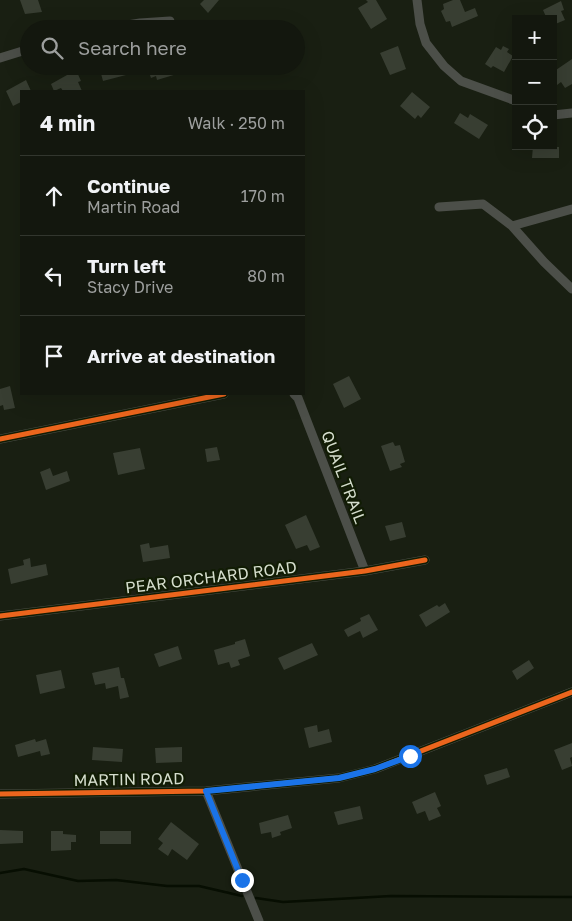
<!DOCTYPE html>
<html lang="en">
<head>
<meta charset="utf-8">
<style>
	:root { --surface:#13170e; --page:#1c2017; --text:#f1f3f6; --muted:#9d9f9e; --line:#32362e }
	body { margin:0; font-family:"Golos Text",sans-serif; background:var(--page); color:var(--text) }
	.controls { position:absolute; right:15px; top:15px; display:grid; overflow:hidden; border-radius:0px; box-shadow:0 5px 20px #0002 }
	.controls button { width:45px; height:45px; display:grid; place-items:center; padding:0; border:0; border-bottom:1px solid var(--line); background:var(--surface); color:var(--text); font:25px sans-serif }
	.stop { position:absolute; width:15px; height:15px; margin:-11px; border:4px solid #1a73e8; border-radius:50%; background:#fff }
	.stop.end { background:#1a73e8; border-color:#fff; box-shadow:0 1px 5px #0008 }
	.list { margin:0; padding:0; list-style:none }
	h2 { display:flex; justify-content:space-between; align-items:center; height:65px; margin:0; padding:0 20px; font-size:21px }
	h2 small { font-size:16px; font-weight:400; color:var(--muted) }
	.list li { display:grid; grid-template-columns:32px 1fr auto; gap:15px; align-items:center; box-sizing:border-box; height:80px; padding:0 20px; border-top:1px solid var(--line) }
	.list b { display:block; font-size:19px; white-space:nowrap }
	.list p { margin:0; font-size:16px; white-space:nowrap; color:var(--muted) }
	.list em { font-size:16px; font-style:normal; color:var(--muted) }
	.icon { flex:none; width:28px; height:28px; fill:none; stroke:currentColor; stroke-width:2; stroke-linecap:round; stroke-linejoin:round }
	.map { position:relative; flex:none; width:572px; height:921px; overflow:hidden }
	.search { position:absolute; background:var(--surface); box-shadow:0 5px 20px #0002; left:20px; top:20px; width:285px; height:55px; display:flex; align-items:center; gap:12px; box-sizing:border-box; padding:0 18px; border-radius:28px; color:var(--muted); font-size:19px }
	.panel { position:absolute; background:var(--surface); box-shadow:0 5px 20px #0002; left:20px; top:90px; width:285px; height:305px; border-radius:0px }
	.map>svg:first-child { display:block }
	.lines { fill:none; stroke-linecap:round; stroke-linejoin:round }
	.stream { stroke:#070e02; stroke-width:2.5 }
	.building { fill:#383e32 }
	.street { stroke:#4c4f49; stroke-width:9 }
	.cycleway-casing { stroke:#111c04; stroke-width:8 }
	.cycleway { stroke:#eb651d; stroke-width:5 }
	.route { stroke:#1a73e8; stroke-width:6 }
	.labels { text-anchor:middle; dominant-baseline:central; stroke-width:4.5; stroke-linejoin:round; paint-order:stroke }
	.street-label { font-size:16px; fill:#d5ddcd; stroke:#111c04 }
</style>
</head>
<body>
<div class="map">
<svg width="572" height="921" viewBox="0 0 572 921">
	<rect width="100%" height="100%" fill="#191f12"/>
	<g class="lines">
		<path class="stream" d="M0,873L24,869L78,881L116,880L167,886H199L242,896
			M256,898L283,902L391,896L572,897"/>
	</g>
	<path class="building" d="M20,0H38L42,12L25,14Z
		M204,0H219L208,13L200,4Z
		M366,0H376L387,19L371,29L358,8L368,2Z
		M453,0H460L465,12L475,8L478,16L452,27L450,21L446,22L441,11L444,9L443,4Z
		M561,1L564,10L561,11L565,20L553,25V19H547L543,10Z
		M398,46L406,69L390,75L380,53Z
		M503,46L509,49L507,52L513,56L504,72L493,66L491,68L485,64L496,47L501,50Z
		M572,59V84L565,88L561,82L553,88V72Z
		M99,66H124L126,75L103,81Z
		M147,66H175L177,74L157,80L156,76L151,78Z
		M76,70L81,81L78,82L82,91H63L61,88L54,91L51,84Z
		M26,80L31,91H21V102L13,106L6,91Z
		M412,92L430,107L421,118L418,115L415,119L400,106Z
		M460,113L468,118L470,114L488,125L479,139L454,123Z
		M533,146L559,147V158H532Z
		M349,376L361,399L344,408L333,384Z
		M10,386L15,408L4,410L3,405L0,406V389Z
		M393,442L395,446L400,445L405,462L400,464L402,467L390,471L381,446Z
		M217,447L220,460L207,462L205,449Z
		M140,448L145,469L118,475L113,453Z
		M50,468L53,476L67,471L70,481L46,490L40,472Z
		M306,515L320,547L310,551L307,545L296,549L285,525Z
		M402,522L406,537L390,541L385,526Z
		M149,543L150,548L168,545L170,558L143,562L140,545Z
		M30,558L31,567L46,564L48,575L11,584L8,569L24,565L23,560Z
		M445,603L450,612L426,627L419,615L437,605L439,607Z
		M369,614L378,630L363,638L360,631L348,637L344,630L361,621L360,618Z
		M245,639L250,656L238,660L240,665L231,668L229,662L218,665L214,650L235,644V642Z
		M312,643L318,655L284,670L278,658Z
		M178,646L182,659L159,667L154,654Z
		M529,660L534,668L517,680L512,671Z
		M119,667L121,678H124L129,697L120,699L118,686L106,689L105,683L95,685L92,673Z
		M61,670L65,688L40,694L36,675Z
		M317,725L318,732L329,729L332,742L309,748L304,728Z
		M35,739L36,742L46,739L50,754L41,756L40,751L18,757L15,745Z
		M572,743V757L570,758L572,766L562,770L554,750Z
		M93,747L123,749L122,762L92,760Z
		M182,747V762L156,763L155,748Z
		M507,768L510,777L487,785L484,775Z
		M435,792L441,806L437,808L441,816L429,821L425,811L417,814L412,802Z
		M360,806L363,819L338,825L334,812Z
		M288,815L292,828L280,832L281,835L272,838L271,832L261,834L259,823Z
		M171,822L199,844L187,860L172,849L168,856L158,849L163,843L158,839Z
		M0,830L23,831V843L0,844Z
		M51,831H63V834L76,835V842H71V850L51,851Z
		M100,831H131V844H100Z"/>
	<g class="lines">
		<path class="street" d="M417,0L420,24L426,43L444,66L461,81L516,101
			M102,29L140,23L170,21
			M0,58L29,49
			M553,115L572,113
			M439,207L483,204L512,226L544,262L572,289
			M512,226L572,209
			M294,394L298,398L365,571
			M0,439L224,394
			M0,616L365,571L425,560
			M206,791L259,921
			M0,794L206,791L339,778L375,769L572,692"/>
		<defs>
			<path id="cycleway" d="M0,439L224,394
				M0,616L365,571L425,560
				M0,794L206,791L339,778L375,769L572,692"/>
		</defs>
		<use href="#cycleway" class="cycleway-casing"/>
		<use href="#cycleway" class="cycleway"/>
	</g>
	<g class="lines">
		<path class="route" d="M242,880L206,791L339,778L375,769L410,756"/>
	</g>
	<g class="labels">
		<g class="street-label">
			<text transform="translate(344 477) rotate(69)">QUAIL TRAIL</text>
			<text transform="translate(211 577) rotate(-7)">PEAR ORCHARD ROAD</text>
			<text transform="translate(129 779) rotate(-1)">MARTIN ROAD</text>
		</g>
	</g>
</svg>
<div class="controls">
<button>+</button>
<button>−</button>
<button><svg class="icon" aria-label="locate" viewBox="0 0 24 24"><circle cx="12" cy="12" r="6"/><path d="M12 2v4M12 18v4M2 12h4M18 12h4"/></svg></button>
</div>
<div class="stop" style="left:410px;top:756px"></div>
<div class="stop end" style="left:242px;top:880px"></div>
<div class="search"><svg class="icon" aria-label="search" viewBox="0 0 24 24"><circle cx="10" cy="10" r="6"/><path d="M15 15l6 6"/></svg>Search here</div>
<section class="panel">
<h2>4 min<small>Walk · 250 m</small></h2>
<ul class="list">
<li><svg class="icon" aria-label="ahead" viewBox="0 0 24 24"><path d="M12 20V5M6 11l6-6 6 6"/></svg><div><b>Continue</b><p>Martin Road</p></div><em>170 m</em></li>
<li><svg class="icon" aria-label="left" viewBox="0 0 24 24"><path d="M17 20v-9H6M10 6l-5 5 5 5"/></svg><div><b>Turn left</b><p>Stacy Drive</p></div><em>80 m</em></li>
<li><svg class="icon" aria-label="arrive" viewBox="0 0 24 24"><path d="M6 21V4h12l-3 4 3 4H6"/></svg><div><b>Arrive at destination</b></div></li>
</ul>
</section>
</div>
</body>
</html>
